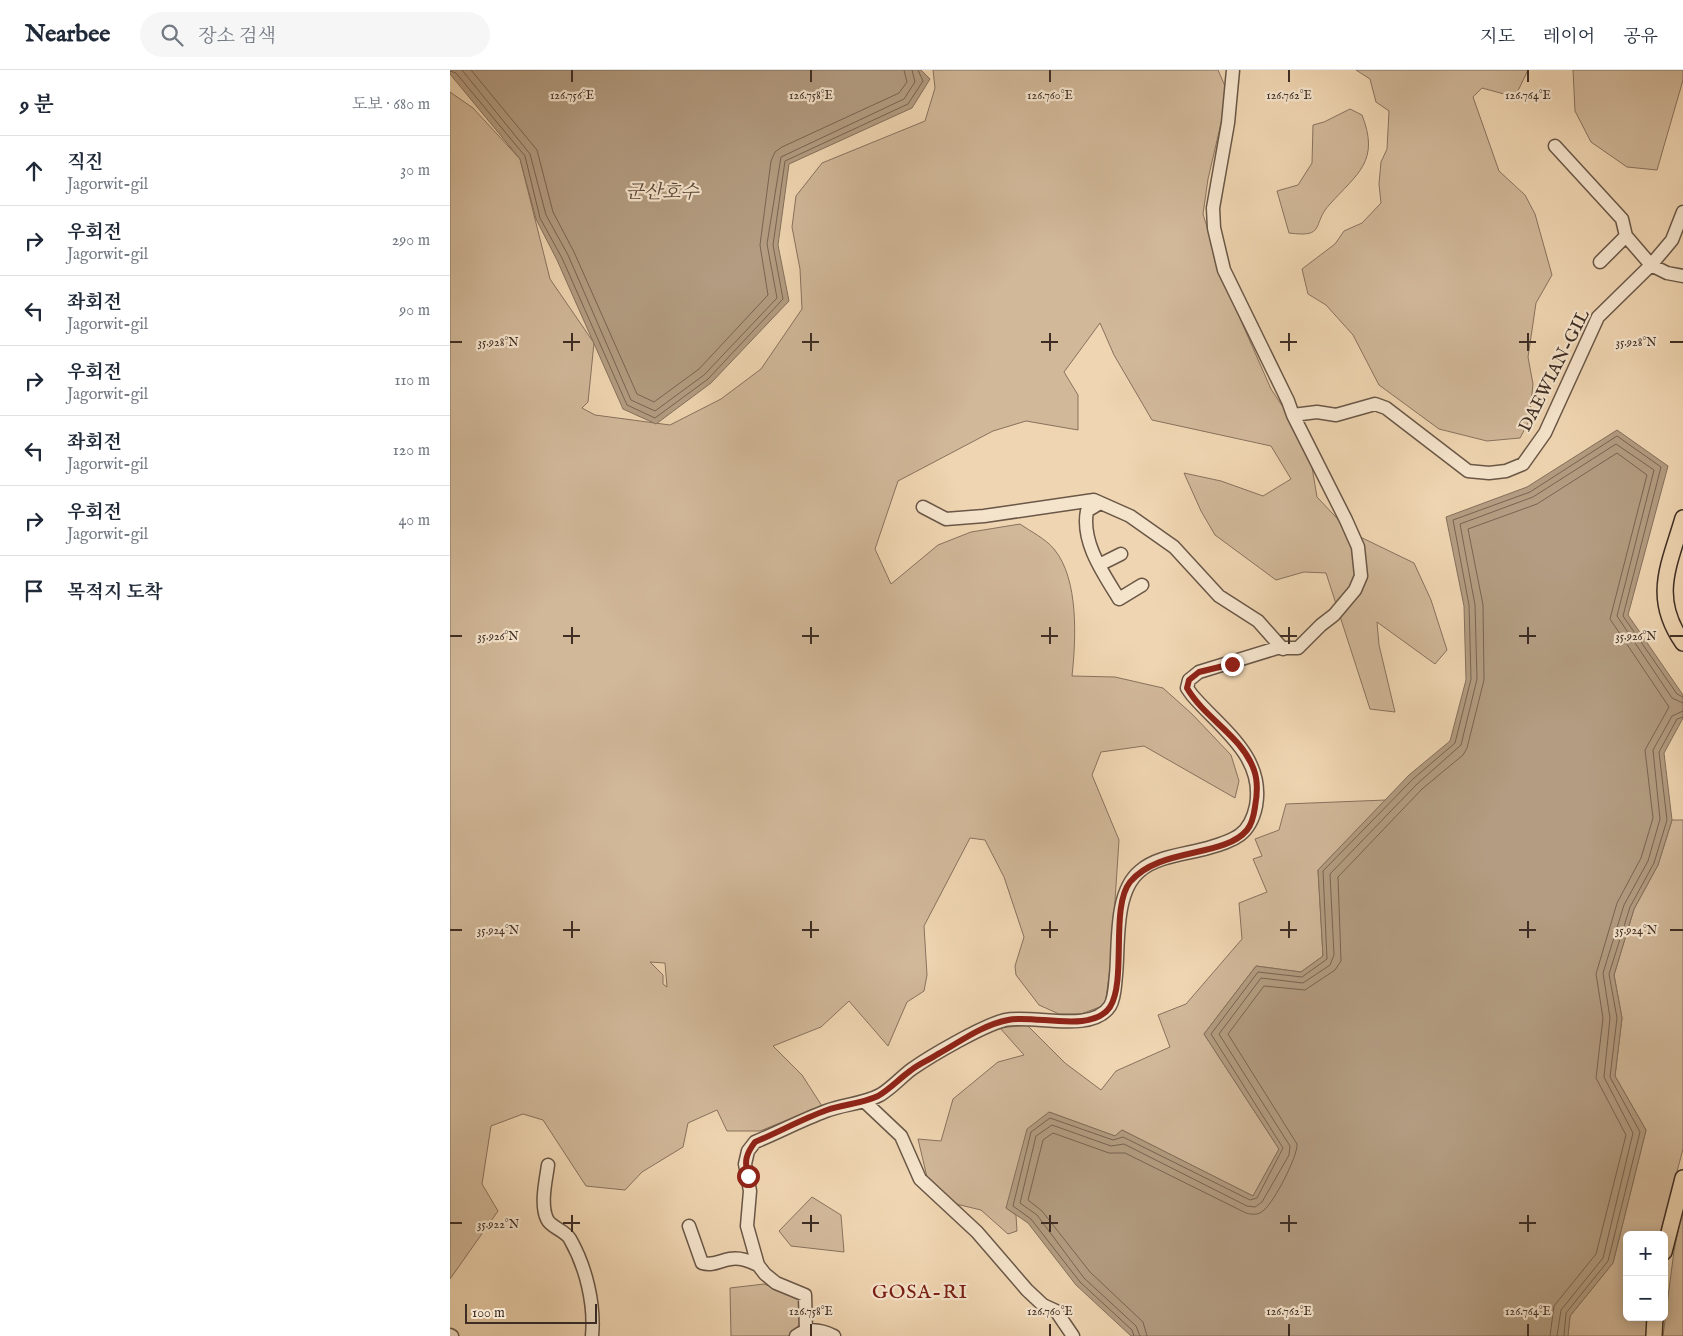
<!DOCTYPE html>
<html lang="ko">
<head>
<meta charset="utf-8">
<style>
	:root { --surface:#fff; --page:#f6f6f7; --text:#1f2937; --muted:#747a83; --line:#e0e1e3 }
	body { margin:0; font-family:"IM FELL English","Noto Serif KR",serif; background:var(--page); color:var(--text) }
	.controls { position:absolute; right:15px; bottom:15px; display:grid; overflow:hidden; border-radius:8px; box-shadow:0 2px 12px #0003 }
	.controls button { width:45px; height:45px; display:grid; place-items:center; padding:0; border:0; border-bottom:1px solid var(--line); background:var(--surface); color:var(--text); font:25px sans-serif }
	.scale { position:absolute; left:15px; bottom:12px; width:132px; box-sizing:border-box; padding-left:5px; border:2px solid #3e2d24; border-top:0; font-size:14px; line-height:18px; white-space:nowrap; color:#3e2d24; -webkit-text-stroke:4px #f5e4cc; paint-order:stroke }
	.stop { position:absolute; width:15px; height:15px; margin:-11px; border:4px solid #8f2418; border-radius:50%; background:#fff }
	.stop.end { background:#8f2418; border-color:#fff; box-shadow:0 1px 5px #0008 }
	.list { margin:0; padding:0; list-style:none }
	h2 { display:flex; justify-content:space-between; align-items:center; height:65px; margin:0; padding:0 20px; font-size:21px }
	h2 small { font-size:16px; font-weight:400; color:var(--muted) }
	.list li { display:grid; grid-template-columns:32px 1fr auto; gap:15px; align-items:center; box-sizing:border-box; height:70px; padding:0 20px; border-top:1px solid var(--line) }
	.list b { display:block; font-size:19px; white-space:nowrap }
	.list p { margin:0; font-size:16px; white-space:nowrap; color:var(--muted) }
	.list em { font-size:16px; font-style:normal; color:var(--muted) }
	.icon { flex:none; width:28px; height:28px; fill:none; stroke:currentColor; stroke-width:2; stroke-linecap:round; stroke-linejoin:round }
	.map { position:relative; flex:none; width:1233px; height:1266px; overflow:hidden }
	header { display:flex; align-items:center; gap:30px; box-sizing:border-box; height:70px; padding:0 25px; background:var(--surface); border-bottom:1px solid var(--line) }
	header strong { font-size:24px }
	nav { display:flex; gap:28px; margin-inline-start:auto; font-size:18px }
	.search { width:350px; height:45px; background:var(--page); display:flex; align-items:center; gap:12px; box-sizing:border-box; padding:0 18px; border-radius:28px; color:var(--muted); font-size:19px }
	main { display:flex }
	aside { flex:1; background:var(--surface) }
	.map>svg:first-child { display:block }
	.green { fill:#d1b899; stroke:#88725e; fill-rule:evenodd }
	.water { fill:#b39c81; stroke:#84705c }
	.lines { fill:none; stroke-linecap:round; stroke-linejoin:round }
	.shore { stroke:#786452; stroke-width:1 }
	.minor-casing { stroke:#6a5747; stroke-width:15 }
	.major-casing { stroke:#3e2d24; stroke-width:18 }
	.minor { stroke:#f5e4cc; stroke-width:12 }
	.major { stroke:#efd5b1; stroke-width:15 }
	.route { stroke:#8f2418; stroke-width:6 }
	.ticks { fill:none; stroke:#3e2d24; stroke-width:2 }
	.labels { text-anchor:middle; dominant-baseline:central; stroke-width:4.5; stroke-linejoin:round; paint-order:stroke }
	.street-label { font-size:18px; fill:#3e2d24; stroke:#f5e4cc }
	.water-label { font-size:19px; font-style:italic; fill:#5b493b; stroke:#f5e4cc }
	.quarter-label { font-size:20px; letter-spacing:1px; fill:#7a1f14; stroke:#f5e4cc }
	.ticks-label { font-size:12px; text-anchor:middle; fill:#3e2d24; stroke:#f5e4cc; stroke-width:4.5; stroke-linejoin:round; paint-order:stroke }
</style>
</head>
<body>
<header>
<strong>Nearbee</strong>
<div class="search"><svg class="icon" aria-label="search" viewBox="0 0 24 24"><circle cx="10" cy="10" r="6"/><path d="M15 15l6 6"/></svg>장소 검색</div>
<nav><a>지도</a><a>레이어</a><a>공유</a></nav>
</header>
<main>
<aside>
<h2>9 분<small>도보 · 680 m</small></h2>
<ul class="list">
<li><svg class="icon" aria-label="ahead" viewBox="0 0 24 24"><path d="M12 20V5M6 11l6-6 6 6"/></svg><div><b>직진</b><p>Jagorwit-gil</p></div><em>30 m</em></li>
<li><svg class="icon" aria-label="right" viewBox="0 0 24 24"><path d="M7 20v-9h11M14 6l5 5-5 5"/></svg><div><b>우회전</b><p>Jagorwit-gil</p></div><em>290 m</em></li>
<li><svg class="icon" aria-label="left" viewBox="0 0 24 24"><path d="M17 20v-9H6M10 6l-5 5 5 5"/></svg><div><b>좌회전</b><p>Jagorwit-gil</p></div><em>90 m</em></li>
<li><svg class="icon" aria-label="right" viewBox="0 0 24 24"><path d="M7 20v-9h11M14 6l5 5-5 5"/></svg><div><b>우회전</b><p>Jagorwit-gil</p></div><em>110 m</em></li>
<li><svg class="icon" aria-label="left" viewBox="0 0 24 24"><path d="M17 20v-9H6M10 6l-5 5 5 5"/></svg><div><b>좌회전</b><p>Jagorwit-gil</p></div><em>120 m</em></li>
<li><svg class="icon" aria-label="right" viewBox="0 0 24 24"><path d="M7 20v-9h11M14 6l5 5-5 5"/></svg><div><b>우회전</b><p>Jagorwit-gil</p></div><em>40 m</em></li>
<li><svg class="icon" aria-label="arrive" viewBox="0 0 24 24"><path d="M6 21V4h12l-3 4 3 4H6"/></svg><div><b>목적지 도착</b></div></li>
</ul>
</aside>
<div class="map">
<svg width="1233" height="1266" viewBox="0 0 1233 1266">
	<rect width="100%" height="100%" fill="#efd5b1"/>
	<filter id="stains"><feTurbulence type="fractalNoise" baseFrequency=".004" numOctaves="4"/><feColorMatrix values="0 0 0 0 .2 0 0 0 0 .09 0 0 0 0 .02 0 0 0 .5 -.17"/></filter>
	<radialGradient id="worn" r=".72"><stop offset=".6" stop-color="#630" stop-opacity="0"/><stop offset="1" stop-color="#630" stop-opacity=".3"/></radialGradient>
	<path class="green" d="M483,0H768L778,23L758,109L753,144L774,212L821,319L843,352L862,397L867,427L900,462L964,493L981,530L997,580L985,594L927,552L929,575L945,642L920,639L876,503L854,502L826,510L765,465L751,441L734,403L771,411L813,426L841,409L821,376L702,350L664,285L650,253L614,302L628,325V360L576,351L543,361L448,411L425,479L441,514L488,475L521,462L570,454C580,461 596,469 604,479C629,509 626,569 622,606L665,607L713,618L742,644L781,685L789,711L785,728L694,676L651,682L642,705L669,770L661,891L655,935L631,944H609L589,935L566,905L565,896L574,867L554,807L535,770L520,768L474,856L477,905L474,921L457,932L438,976L399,931L371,957L323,976L352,1005L372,1036L310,1061H277L267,1040L238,1053L233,1077L192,1102L175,1120L136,1116L93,1050L73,1044L41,1056L32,1114L48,1141L0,1209V22L23,38L70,89L100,209L144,273L138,332L132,338L145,345L220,355L271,329L311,299L352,239L350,199L342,157L346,126L372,93L475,51L485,18ZM200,892L215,893L217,917L213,914V905Z
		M906,0H1078L1065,27L1032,18L1023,27L1049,101L1075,125L1085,144L1102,205L1086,233L1078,287L1083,314L1079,351L1070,368L1037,371L989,359L929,315L903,265L876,235L858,224L852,199L885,174L894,161L912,153L931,133L929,114L931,92L937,79L939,41L926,32L920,9Z
		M1123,0H1233V10L1207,100L1177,97L1141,72L1125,41Z
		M900,39L912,45C930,91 908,103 880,134C861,154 877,168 839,163L827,121L848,115L862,93L863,55L874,52Z
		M936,730L868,800L873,886L851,902L806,896L754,964L829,1079L803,1126L672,1060L665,1066L599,1042L556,1138L566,1145L567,1161L558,1164L531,1140L506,1134L477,1107L468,1069L491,1071L503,1029L548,992L574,985L550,958L577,955L615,993L651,1020L666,1001L720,977L708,945L736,934L792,869L789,833L817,822L803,789L812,786L805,769L829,760L836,734Z
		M1222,750H1233V1079L1210,1165H1177V1247H1198V1266H1118L1120,1246L1163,1193L1196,1060L1165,1006L1172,948L1164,905L1184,839L1208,795Z
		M362,1127L391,1145L394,1182L341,1176L329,1161Z
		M1233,1136V1266H1213L1224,1181Z
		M314,1214L350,1228L356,1247L339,1266H281L280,1218Z"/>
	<path class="water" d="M0,0H471L480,9L462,38L339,94L328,175L339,231L261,313L206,354L173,339L107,190L86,149L70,89L0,4Z
		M1167,360L1218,396L1178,545L1233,625V648L1214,683L1222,750L1208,795L1184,839L1164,905L1172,948L1165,1006L1196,1060L1163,1193L1120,1246L1118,1266H681L626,1215L578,1153L556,1138L577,1059L599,1042L665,1066L672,1060L803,1126L829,1079L754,964L806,896L851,902L873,886L868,800L959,705L1000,671L1016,610L1014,536L996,447L1077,417Z"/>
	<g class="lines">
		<path class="shore" d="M12,0L80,84L96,145L118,185L181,330L205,341L254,305L327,228L317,174L331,87L454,29L465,12L462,0
			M21,0L87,80L103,142L124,182L187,324L204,332L249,299L318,225L310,175L321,91L325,82L332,77L449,23L457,12L454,0
			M0,1L6,3L75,86L90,148L112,188L177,335L205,348L258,309L333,229L323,175L335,91L458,34L473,11L468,0
			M684,1266L682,1260L630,1212L581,1149L563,1136L581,1062L600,1048L663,1070L673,1067L800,1130L807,1128L833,1078L761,964L808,902L852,907L877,889L873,801L963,709L1005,673L1021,609L1019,535L1003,450L1080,422L1167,366L1211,397L1173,546L1227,624L1233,627
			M690,1266L686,1256L634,1208L587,1145L570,1133L586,1066L602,1055L661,1076L674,1074L797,1136L805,1137L812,1132L839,1085L840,1076L769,964L811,908L853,913L880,895L884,885L880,804L967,714L1011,675L1027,609L1025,535L1010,454L1083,427L1166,374L1204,400L1167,546L1222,628L1233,633
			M697,1266L693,1252L640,1202L592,1141L578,1130L593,1070L603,1063L659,1083H675L796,1143C803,1145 809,1145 814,1140C824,1132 848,1086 847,1074L778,964L814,916L855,920L885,900L891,891L888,807L972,719L1013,685L1017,678L1034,610L1033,535L1018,459L1087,434L1167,383L1197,405L1160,549L1219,637L1195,680L1203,748L1191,788L1167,833L1146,904L1153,948L1146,1008L1176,1065L1146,1184L1104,1236L1100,1266
			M1107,1266L1111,1240L1153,1188L1183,1063L1154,1007L1160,948L1153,903L1174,835L1198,791L1210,749L1203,680L1222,646L1233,641
			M1114,1266L1116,1243L1158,1191L1190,1062L1160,1007L1167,948L1159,904L1180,837L1204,793L1217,750L1209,682L1227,649L1233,647"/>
		<defs>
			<path id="minor" d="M1105,76L1172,149L1176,166L1201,195L1217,203L1233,206
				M1150,192L1176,166
				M843,345L867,342L886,345L925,334L936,338L1018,401L1039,403L1056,401L1073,394L1095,363L1148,247L1201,195L1222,170L1233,142
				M650,433L637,441C631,472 653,503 669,529L692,515
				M473,437L496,449L534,446L644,430L680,446L724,477L769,526L808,551L833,579
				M649,495L671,484
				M415,1032L451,1066L470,1109L527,1162L577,1220L593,1235L606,1241L623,1266
				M98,1095C96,1110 90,1134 97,1149C101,1158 115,1160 120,1169C136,1197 145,1234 142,1266
				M239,1156L252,1193C263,1196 269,1191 280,1189C290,1187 299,1191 308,1195
				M356,1261L355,1225L326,1213L315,1204L308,1195L297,1156L300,1121L295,1094L298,1081L305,1072C329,1062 352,1050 376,1041C394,1034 413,1034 430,1025C442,1018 451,1007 462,999C482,985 532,956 555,950C582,944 642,964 660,936C665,928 665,914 666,905C669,874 664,822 690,801C707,786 737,784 758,778C785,770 800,765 806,736C815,686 770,658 742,625L737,618L739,610L749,602L827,578H848L871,555L884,545L905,520L911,506L908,477L896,450L843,345L838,331L774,200L764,158L763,138L778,53L783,0
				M0,1265L2,1266
				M346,1266C358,1257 372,1260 384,1266"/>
			<path id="major" d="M1233,448C1219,496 1201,527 1233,573
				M1214,1182L1233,1108
				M1204,1266L1205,1247"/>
		</defs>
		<use href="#minor" class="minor-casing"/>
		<use href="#major" class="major-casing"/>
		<use href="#minor" class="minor"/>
		<use href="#major" class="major"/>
	</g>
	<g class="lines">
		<path class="route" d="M298,1106C294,1091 296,1084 305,1072C329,1062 352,1049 377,1040C394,1034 411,1034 428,1026C440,1019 449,1009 460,1001C468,994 479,990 488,984C510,972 532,955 558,950C584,944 642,964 660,937C677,910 660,837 680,812C709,777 774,788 797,760C802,754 804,744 805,737C807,726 808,711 804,700C792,666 755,649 737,618L739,610L749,602L782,594"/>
	</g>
	<path class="ticks" d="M122,0V12M361,0V12M600,0V12M839,0V12M1078,0V12M122,263V281M361,263V281M600,263V281M839,263V281M1078,263V281M0,272H12M113,272H130M352,272H369M591,272H608M830,272H847M1069,272H1086M1220,272H1233M122,557V574M361,557V574M600,557V574M839,557V574M1078,557V574M0,566H12M113,566H130M352,566H369M591,566H608M830,566H847M1069,566H1086M1220,566H1233M122,851V868M361,851V868M600,851V868M839,851V868M1078,851V868M0,860H12M113,860H130M352,860H369M591,860H608M830,860H847M1069,860H1086M1220,860H1233M122,1145V1162M361,1145V1162M600,1145V1162M839,1145V1162M1078,1145V1162M0,1153H12M113,1153H130M352,1153H369M591,1153H608M830,1153H847M1069,1153H1086M361,1254V1266M600,1254V1266M839,1254V1266M1078,1254V1266"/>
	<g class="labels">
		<g class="street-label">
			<text transform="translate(1105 301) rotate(-63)">DAEWIAN-GIL</text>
		</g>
		<g class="water-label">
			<text x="212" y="123">군산호수</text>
		</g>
		<g class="quarter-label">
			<text x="470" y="1222">GOSA-RI</text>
		</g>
	</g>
	<g class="ticks-label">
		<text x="122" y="29">126.756°E</text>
		<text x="361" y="29">126.758°E</text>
		<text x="600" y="29">126.760°E</text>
		<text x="839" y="29">126.762°E</text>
		<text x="1078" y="29">126.764°E</text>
		<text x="48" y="276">35.928°N</text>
		<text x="1186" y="276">35.928°N</text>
		<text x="48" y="570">35.926°N</text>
		<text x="1186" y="570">35.926°N</text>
		<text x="48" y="864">35.924°N</text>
		<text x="1186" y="864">35.924°N</text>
		<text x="48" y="1158">35.922°N</text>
		<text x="361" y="1245">126.758°E</text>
		<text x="600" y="1245">126.760°E</text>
		<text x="839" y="1245">126.762°E</text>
		<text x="1078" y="1245">126.764°E</text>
	</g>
	<rect width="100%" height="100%" filter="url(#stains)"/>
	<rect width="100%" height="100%" fill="url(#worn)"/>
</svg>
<div class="controls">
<button>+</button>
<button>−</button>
</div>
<div class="scale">100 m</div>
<div class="stop" style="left:298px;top:1106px"></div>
<div class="stop end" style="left:782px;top:594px"></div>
</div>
</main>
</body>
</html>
